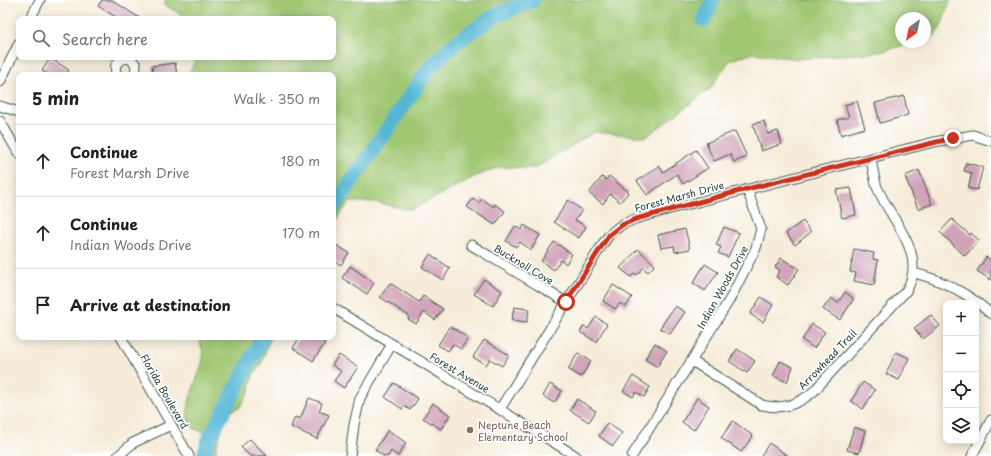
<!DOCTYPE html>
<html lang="en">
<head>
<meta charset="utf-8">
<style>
	:root { --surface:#fff; --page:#f6f6f6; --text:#202124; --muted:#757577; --line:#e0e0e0 }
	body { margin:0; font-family:"Playpen Sans",sans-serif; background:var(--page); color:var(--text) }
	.controls { position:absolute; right:12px; bottom:12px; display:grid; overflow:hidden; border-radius:8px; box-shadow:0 2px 10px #0003 }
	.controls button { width:36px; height:36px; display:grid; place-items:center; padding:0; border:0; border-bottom:1px solid var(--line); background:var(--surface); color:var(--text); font:20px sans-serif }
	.compass { position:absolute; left:895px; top:12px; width:36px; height:36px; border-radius:50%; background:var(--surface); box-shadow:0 2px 10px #0003; rotate:213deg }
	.stop { position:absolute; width:12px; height:12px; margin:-9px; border:3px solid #c8321e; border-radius:50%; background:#fff }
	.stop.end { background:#c8321e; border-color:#fff; box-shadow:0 1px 4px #0008 }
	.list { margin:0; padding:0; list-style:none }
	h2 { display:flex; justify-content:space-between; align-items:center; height:52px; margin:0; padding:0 16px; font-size:17px }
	h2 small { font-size:13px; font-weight:400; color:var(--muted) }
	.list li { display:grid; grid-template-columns:26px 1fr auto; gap:12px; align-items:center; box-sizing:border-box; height:72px; padding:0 16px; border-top:1px solid var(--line) }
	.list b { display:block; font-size:15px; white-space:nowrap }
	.list p { margin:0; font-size:13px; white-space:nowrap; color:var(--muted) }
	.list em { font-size:13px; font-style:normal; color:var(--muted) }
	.icon { flex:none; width:22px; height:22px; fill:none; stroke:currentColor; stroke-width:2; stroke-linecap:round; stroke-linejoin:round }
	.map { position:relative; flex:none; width:991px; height:456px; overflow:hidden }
	.search { position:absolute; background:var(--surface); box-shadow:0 2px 10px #0003; left:16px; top:16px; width:320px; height:44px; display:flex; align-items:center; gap:10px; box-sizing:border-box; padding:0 14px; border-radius:8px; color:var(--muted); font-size:15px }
	.panel { position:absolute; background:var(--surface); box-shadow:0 2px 10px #0003; left:16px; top:72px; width:320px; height:268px; border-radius:8px }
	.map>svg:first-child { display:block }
	.green { fill:#a0c772; stroke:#608253 }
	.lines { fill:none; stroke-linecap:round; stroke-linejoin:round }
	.river { stroke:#55b7d4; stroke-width:15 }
	.building { fill:#d2a4b9 }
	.minor-casing { stroke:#3f574d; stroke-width:11 }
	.minor { stroke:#fff; stroke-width:9 }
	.route { stroke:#c8321e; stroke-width:5 }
	.education-dot { fill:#8d6e63; stroke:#fff; stroke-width:1.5 }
	.labels { text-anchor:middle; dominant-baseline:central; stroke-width:3.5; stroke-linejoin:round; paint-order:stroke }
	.street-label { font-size:10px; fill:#1f3d34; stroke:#fff }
	.education-label { font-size:10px; fill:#785e54; stroke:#fff; text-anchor:start }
</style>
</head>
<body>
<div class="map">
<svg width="991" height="456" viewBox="0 0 991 456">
	<rect width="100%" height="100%" fill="#fff"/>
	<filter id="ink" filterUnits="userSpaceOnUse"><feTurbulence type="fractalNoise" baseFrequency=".025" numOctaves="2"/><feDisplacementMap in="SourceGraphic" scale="8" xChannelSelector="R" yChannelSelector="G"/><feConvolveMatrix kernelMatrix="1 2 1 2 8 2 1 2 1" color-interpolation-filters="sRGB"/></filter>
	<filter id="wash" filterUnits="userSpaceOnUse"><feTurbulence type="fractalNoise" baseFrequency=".012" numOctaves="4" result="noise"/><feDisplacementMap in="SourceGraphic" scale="16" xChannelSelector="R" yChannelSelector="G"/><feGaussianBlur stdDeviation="0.9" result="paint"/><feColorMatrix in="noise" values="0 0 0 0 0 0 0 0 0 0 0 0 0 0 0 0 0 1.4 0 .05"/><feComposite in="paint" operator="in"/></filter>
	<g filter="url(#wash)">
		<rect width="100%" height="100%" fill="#f6ecd9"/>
		<path class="green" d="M165,0H951C943,14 944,35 925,40V18H901V42H917L879,52L797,59L754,53L730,60L710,89L646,137L594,132L535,168L499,167L474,177L411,210L374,202H349L333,225V75H188L197,57H333V19H186L183,15L164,5Z
			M198,337H271L261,364L253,375L249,392L239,408C222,412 219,442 214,456H200L198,452L206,432C167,430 202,375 203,358C204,352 200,343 198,337Z"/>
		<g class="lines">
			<path class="river" d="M704,20L713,0
				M333,208L428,70L456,42L493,17L533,0
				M204,456L209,439L263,337"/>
		</g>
		<g id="blocks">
			<path class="building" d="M102,0H112L141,19H119L98,6Z
				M50,58L69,70L66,75H49L42,71Z
				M175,63L177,75H153L152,66Z
				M904,96L908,115L880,123L875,103Z
				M857,101L865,128L841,135L837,120L849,117L845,105Z
				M764,121L768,134L778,131L782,144L761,151L753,124Z
				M735,131L747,157L734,162L730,154L714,161L706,143Z
				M696,150L708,168L683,184L677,174L647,195L637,181L659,166L663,172Z
				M966,163L983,167L977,190L968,188L972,173L964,171Z
				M919,170L932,204L918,209L905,176Z
				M609,176L629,192L620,202L610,194L603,204L589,193L602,177L606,180Z
				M851,188L856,215L842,218L836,190Z
				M473,199L479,203L482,199L494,207L495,204L505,211L495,225L467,207Z
				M568,200L582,210L575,220L586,227L579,238L554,222Z
				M952,219L970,235L971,233L979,240L965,256L940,232Z
				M803,221L811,232L795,245L786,233Z
				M524,225L540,235L531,250L520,242L516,247L506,241L515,226L521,230Z
				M724,227L739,233L728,257L718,253L721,247L716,245Z
				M685,229L690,249L675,252L674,246L661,248L658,235Z
				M554,242L572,254L566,264L561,260L554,270L541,261Z
				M333,243L349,253L341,265L333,260Z
				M638,249L655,265L648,272L643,268L637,275L635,273L631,277L620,268Z
				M854,249L874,253L873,259L878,260L874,285L854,281L856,273L850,272Z
				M430,254L450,268L443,280L422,267Z
				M986,257L991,260V280L977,271Z
				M781,258L799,269L788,285L776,277L780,270L775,267Z
				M705,264L718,272L705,291L693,283Z
				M350,266L374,283L367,294L342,278Z
				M484,279L502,291L493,306L474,294Z
				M390,283L419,302L423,296L443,309L435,320L424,312L416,324L408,319L409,316L380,297Z
				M613,285L632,297L626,307L620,303L615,309L603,301Z
				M845,292L853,298V300L840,320L823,309L831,298L838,303Z
				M761,297L773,305L763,322L750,314Z
				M675,306L685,312L670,334L660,328Z
				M514,307L529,309L527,322L512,320Z
				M931,315L940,326L923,339L914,328Z
				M596,317L607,324L596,342L580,332L584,326L588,329Z
				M812,324L825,332L814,348L802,340Z
				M450,326L468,338L461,349L453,344L448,351L438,345Z
				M300,337H316L325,343L313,361L293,348Z
				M484,340L509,355L502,366L490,359L486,365L473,357Z
				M655,343L667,351L657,367L645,359Z
				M737,349L755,361L747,373L729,361Z
				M896,352L909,358L899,380L886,374Z
				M578,353L591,361L581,377L568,369Z
				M339,355L358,367L344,388L334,381L341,371L332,365Z
				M780,361L793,367L787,382L773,376Z
				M633,376L650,387L644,397L636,392L633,397L623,391Z
				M863,382L875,390L863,409L851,401Z
				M394,383L418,399L410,410L404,406L402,409L385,397Z
				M550,384L562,391L554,403L543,396Z
				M309,398L322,403L319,411L329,415L317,439L291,427L295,417L300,419Z
				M697,398L709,406L694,430L682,422Z
				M577,399L596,411L589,422L570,410Z
				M433,403L450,415L441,429L423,418Z
				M733,421L753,436L741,452L721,438Z
				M607,423L622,433L613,446L599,436Z
				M854,427L865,431L859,453L847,450Z
				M388,430L406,443L398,456L391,451L388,456H384L375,450Z
				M250,439L267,456H250L241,447Z
				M769,443L788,456H761Z"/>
		</g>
	</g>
	<g filter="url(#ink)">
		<use href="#blocks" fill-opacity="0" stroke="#3f574d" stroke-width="1"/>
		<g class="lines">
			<defs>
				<path id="minor" d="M30,19L40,0
					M117,75C110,61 128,52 136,65L135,75
					M0,82L19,43
					M0,106L19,112
					M0,121L19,154
					M471,245L566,302
					M914,273C942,280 969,294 991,314
					M333,308L576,456
					M121,337L189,456
					M692,361L762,405C782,410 797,405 813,392L906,291C929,254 890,220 877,187C874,178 873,168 871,160
					M500,409L602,245L609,235L621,225L635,219L670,209L934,142L973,135L991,141
					M118,456L133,443L171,425
					M350,456L354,425L360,398L392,344
					M632,456L730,299L756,248L761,229L747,189
					M972,456L991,420"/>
			</defs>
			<use href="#minor" class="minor-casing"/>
			<use href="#minor" class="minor"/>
		</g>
	</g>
	<g class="lines" filter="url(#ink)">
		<path class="route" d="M566,302L609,235L622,225L636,219L747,189L953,138"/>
	</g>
	<circle class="education-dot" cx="470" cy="430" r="4"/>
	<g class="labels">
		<g class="street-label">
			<text transform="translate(679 196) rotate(-15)">Forest Marsh Drive</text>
			<text transform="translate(524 264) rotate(31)">Bucknoll Cove</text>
			<text transform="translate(722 287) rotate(-61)">Indian Woods Drive</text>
			<text transform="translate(827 359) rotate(-46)">Arrowhead Trail</text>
			<text transform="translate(460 372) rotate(31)">Forest Avenue</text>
			<text transform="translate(165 391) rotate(60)">Florida Boulevard</text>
		</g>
		<g class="education-label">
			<text x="478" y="424">Neptune Beach<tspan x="478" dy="12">Elementary School</tspan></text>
		</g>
	</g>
</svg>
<div class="controls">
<button>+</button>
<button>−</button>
<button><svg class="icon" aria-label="locate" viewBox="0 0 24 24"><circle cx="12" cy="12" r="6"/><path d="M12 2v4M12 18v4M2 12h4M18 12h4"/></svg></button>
<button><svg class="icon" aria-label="layers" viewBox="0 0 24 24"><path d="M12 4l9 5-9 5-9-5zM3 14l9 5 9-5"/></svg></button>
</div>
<svg class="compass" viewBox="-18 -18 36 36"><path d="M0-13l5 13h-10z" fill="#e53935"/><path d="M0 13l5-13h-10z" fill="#757577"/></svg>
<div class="stop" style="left:566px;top:302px"></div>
<div class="stop end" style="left:953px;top:138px"></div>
<div class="search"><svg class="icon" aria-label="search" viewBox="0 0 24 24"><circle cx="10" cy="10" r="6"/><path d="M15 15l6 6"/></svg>Search here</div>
<section class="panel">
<h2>5 min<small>Walk · 350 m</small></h2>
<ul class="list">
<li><svg class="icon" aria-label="ahead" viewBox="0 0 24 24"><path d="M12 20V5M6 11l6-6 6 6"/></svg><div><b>Continue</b><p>Forest Marsh Drive</p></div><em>180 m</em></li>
<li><svg class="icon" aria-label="ahead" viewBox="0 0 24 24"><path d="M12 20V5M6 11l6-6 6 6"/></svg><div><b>Continue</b><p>Indian Woods Drive</p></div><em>170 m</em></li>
<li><svg class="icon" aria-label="arrive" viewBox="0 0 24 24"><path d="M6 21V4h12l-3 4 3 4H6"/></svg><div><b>Arrive at destination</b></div></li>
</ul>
</section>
</div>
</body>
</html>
